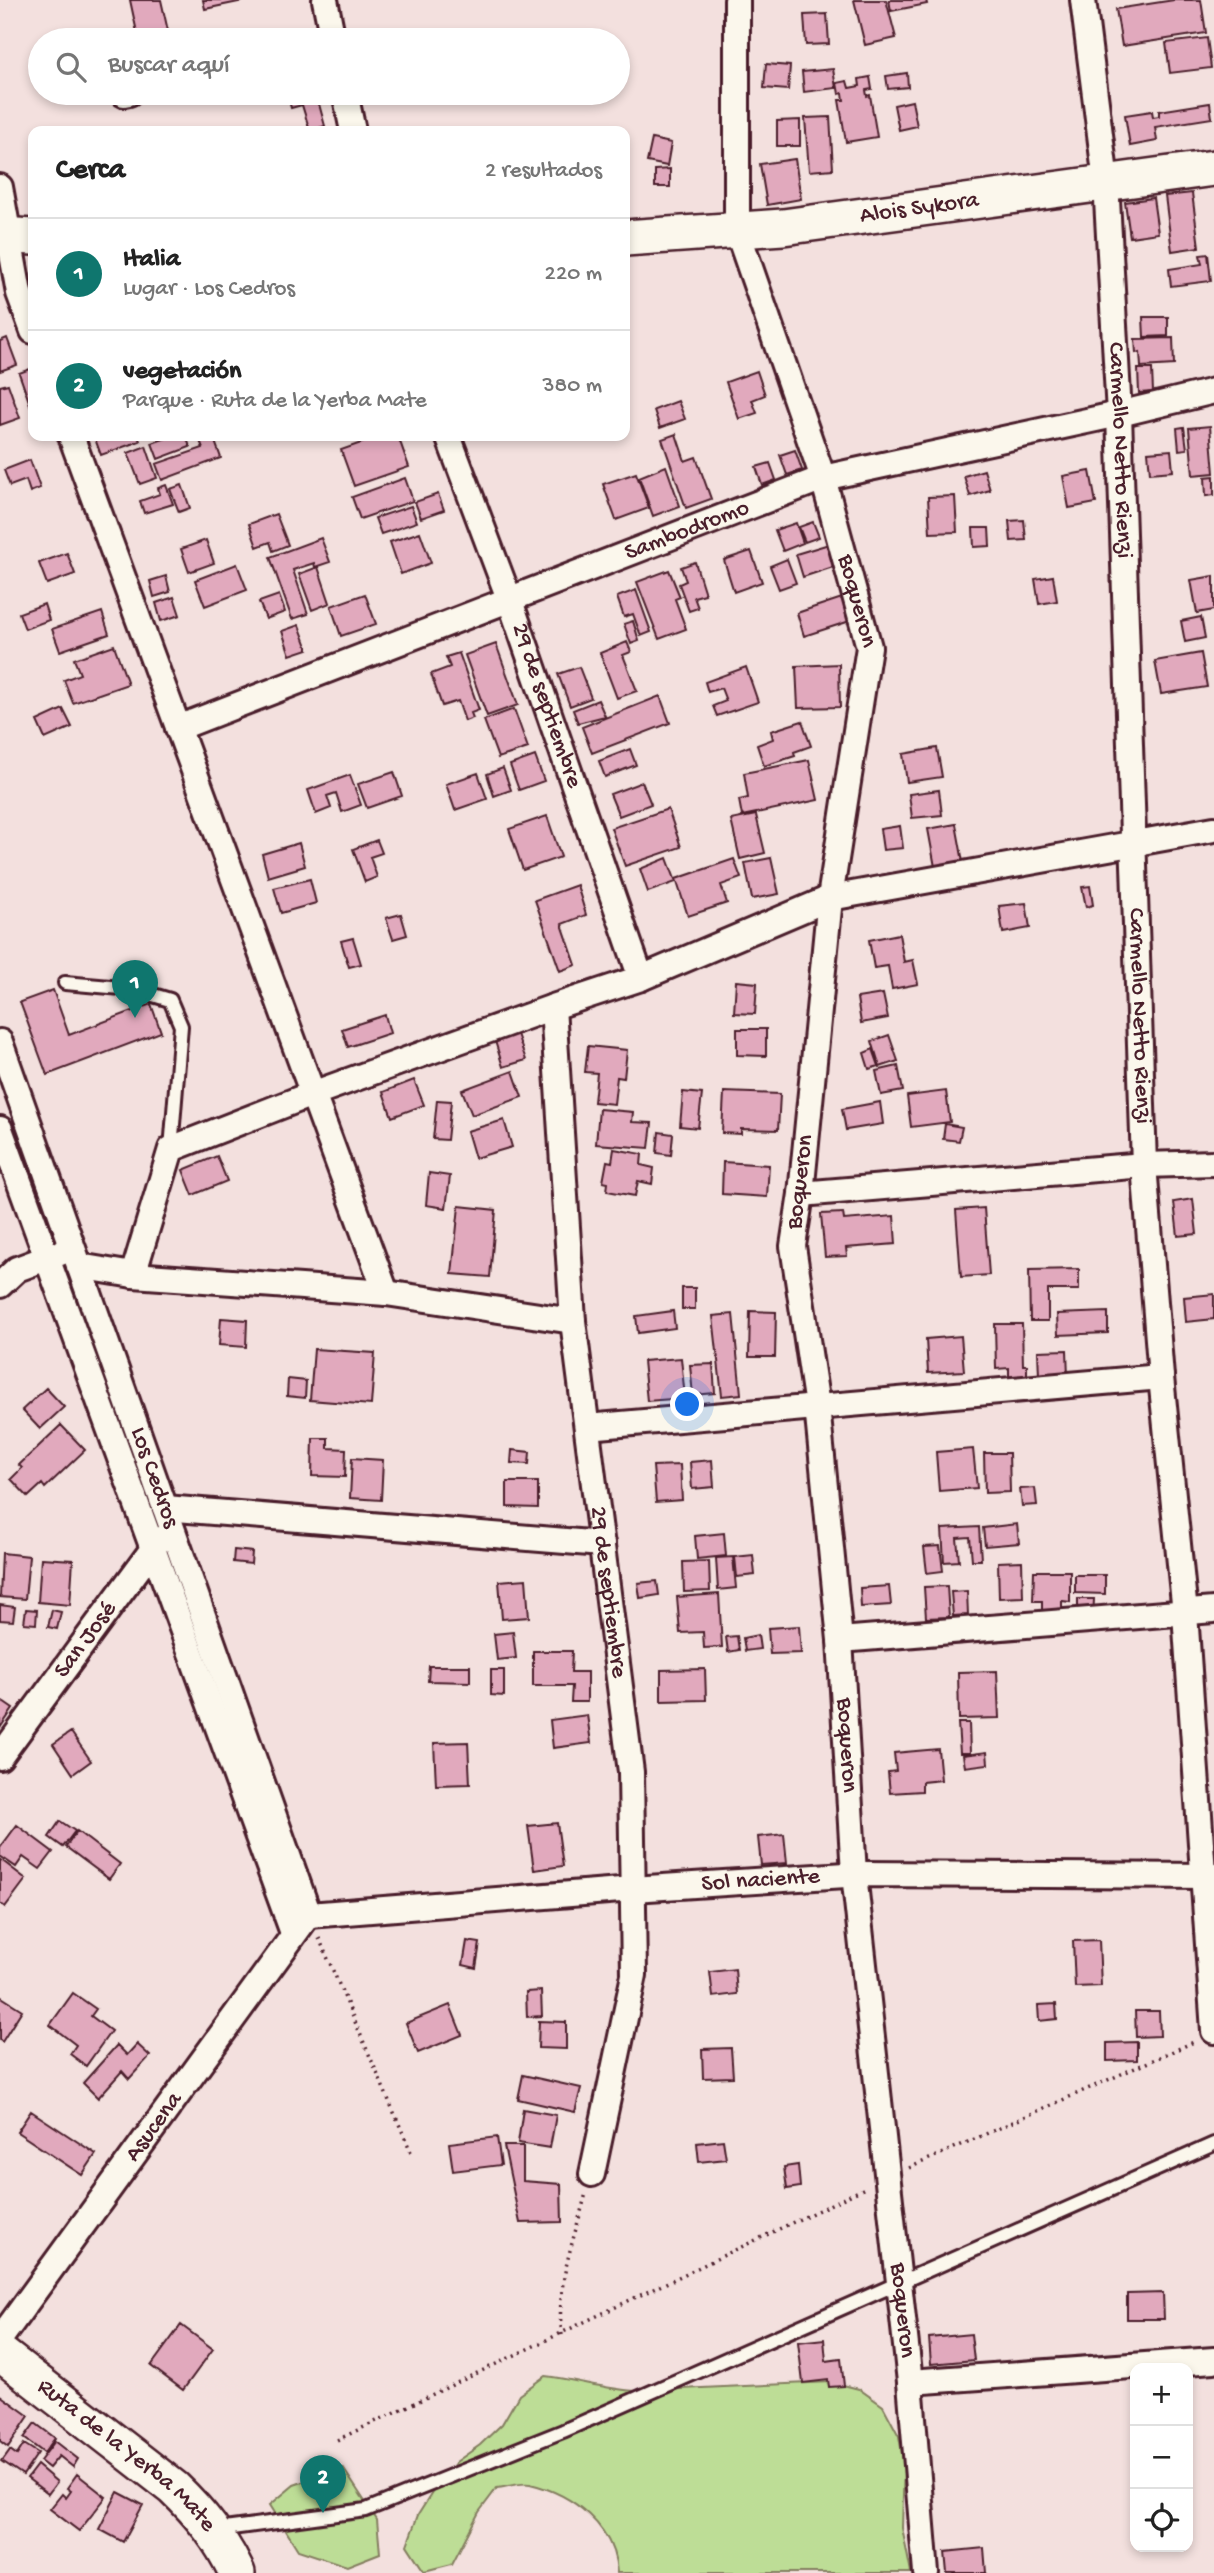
<!DOCTYPE html>
<html lang="es">
<head>
<meta charset="utf-8">
<style>
	:root { --surface:#fff; --page:#f6f6f6; --text:#222; --muted:#767676; --line:#e0e0e0; --accent:#0f766e }
	body { margin:0; font-family:"Gochi Hand",sans-serif; background:var(--page); color:var(--text) }
	.controls { position:absolute; right:21px; bottom:21px; display:grid; overflow:hidden; border-radius:14px; box-shadow:0 4px 10px #0003 }
	.controls button { width:63px; height:63px; display:grid; place-items:center; padding:0; border:0; border-bottom:2px solid var(--line); background:var(--surface); color:var(--text); font:35px sans-serif }
	.you { position:absolute; left:688px; top:1405px; width:24px; height:24px; margin:-18px; border:5px solid #fff; border-radius:50%; background:#1a73e8; box-shadow:0 0 0 10px #1a73e833 }
	.badge { display:grid; place-items:center; width:46px; height:46px; border-radius:50%; background:var(--accent); color:#fff; font-size:23px; font-weight:700 }
	.pin { position:absolute; translate:-50% -58px; filter:drop-shadow(0 2px 4px #0008) }
	.pin::after { content:''; position:absolute; top:37px; width:24px; height:21px; background:inherit; clip-path:polygon(0 0,100% 0,50% 100%) }
	.list { margin:0; padding:0; list-style:none }
	h2 { display:flex; justify-content:space-between; align-items:center; height:91px; margin:0; padding:0 28px; font-size:30px }
	h2 small { font-size:23px; font-weight:400; color:var(--muted) }
	.list li { display:grid; grid-template-columns:46px 1fr auto; gap:21px; align-items:center; box-sizing:border-box; height:112px; padding:0 28px; border-top:2px solid var(--line) }
	.list b { display:block; font-size:26px; white-space:nowrap }
	.list p { margin:0; font-size:23px; white-space:nowrap; color:var(--muted) }
	.list em { font-size:23px; font-style:normal; color:var(--muted) }
	.icon { flex:none; width:38px; height:38px; fill:none; stroke:currentColor; stroke-width:2; stroke-linecap:round; stroke-linejoin:round }
	.map { position:relative; flex:none; width:1214px; height:2573px; overflow:hidden }
	.search { position:absolute; background:var(--surface); box-shadow:0 4px 10px #0003; left:28px; top:28px; width:602px; height:77px; display:flex; align-items:center; gap:18px; box-sizing:border-box; padding:0 24px; border-radius:38px; color:var(--muted); font-size:26px }
	.panel { position:absolute; background:var(--surface); box-shadow:0 4px 10px #0003; left:28px; top:126px; width:602px; height:315px; border-radius:14px }
	.map>svg:first-child { display:block }
	.green { fill:#bddd96; stroke:#847e60; stroke-width:2 }
	.building { fill:#e1a9bd; stroke:#4a1f2b; stroke-width:2 }
	.lines { fill:none; stroke-linecap:round; stroke-linejoin:round }
	.lane-casing { stroke:#4a1f2b; stroke-width:18 }
	.street-casing { stroke:#4a1f2b; stroke-width:30 }
	.secondary-casing { stroke:#4a1f2b; stroke-width:40 }
	.path { stroke:#4a1f2b; stroke-width:3.5; stroke-dasharray:2 5; stroke-linecap:butt }
	.lane { stroke:#fbf7ec; stroke-width:12 }
	.street { stroke:#fbf7ec; stroke-width:24 }
	.secondary { stroke:#fbf7ec; stroke-width:35 }
	.labels { text-anchor:middle; dominant-baseline:central; stroke-width:5; stroke-linejoin:round; paint-order:stroke }
	.street-label { font-size:24px; fill:#4a1f2b; stroke:#fbf7ec }
</style>
</head>
<body>
<div class="map">
<svg width="1214" height="2573" viewBox="0 0 1214 2573">
	<rect width="100%" height="100%" fill="#f3e0de"/>
	<filter id="ink" filterUnits="userSpaceOnUse"><feTurbulence type="fractalNoise" baseFrequency=".0143" numOctaves="2"/><feDisplacementMap in="SourceGraphic" scale="14" xChannelSelector="R" yChannelSelector="G"/><feConvolveMatrix kernelMatrix="1 2 1 2 8 2 1 2 1" color-interpolation-filters="sRGB"/></filter>
	<g filter="url(#ink)">
		<path class="green" d="M545,2376C577,2380 605,2389 637,2391L831,2382L859,2389L883,2406L899,2436L904,2465L902,2528L911,2573H617C615,2527 573,2494 530,2484C520,2482 506,2487 497,2488L479,2512L452,2564L424,2571L407,2545L418,2515L435,2488L456,2462L480,2445L502,2424L519,2395Z
			M343,2468L377,2520L380,2553L347,2566L298,2550L270,2505L294,2485Z"/>
		<path class="building" d="M130,0H161L168,31L138,37Z
			M203,0H248L205,9Z
			M854,0H886L896,38L865,45Z
			M889,0H926L927,4L891,11Z
			M1174,0H1201L1206,33L1122,46L1116,9Z
			M827,14L829,44L806,45L804,15Z
			M1207,38L1211,68L1170,73L1166,43Z
			M766,64L790,66L788,90L764,88Z
			M833,69L836,88L804,92L802,72Z
			M907,73L908,87L888,89L886,76Z
			M870,77L872,89L866,90L867,96L870,95L877,137L846,142L839,100H844L843,93L839,94L837,83L847,81L849,88L860,86L859,79Z
			M294,93H316L325,126L310,131L302,105L291,108L287,94Z
			M912,101L917,126L899,130L894,105Z
			M1210,103L1212,118L1155,127L1157,141L1130,146L1125,115L1152,111L1153,117L1159,116V111Z
			M830,117L833,169L809,171L805,118Z
			M800,120V146H777V121Z
			M652,139L671,143L667,166L647,162Z
			M795,159L801,199L767,205L760,164Z
			M670,169V187H655V170Z
			M1192,193L1199,247L1172,251L1165,196Z
			M1153,198L1158,233L1130,237L1125,202Z
			M1208,254L1211,281L1171,286L1169,269L1202,264L1200,255Z
			M1143,317H1168V336L1144,337Z
			M7,338L17,365L0,371V341Z
			M1173,338L1174,365L1141,367L1140,352L1136,353L1135,339Z
			M30,369L33,377L32,410L19,373Z
			M1138,369H1152L1153,392L1139,393Z
			M757,371L765,395L752,400L757,413L739,419L726,382Z
			M8,384L20,418L0,425V386Z
			M678,401L685,419L660,428L654,410Z
			M1210,426L1214,473L1193,475L1189,428Z
			M1184,427L1187,449L1179,450L1177,428Z
			M676,434L685,461L696,457L711,499L686,508L662,439Z
			M94,436H138L140,441L101,455Z
			M172,436H186L190,447L158,459L152,443Z
			M198,436H213L221,458L162,480L156,464L203,448Z
			M381,436H398L409,467L354,486L341,450Z
			M146,446L157,478L140,484L128,453Z
			M795,450L802,470L787,475L780,455Z
			M1171,450L1173,471L1150,473L1148,452Z
			M30,460L40,488L30,492L26,480L10,486L4,470Z
			M770,463L776,480L762,485L756,467Z
			M666,466L680,506L653,516L639,477Z
			M984,470L990,490L970,496L964,476Z
			M1090,471L1096,503L1069,508L1063,476Z
			M636,473L649,508L616,520L603,484Z
			M1214,476V495L1206,496L1205,477Z
			M405,478L413,501L360,519L352,497Z
			M166,485L173,504L144,513L140,501L160,494L158,488Z
			M182,485L190,508L179,512L170,489Z
			M438,494L444,510L421,518L415,502Z
			M955,496L957,532L930,533L928,497Z
			M411,506L417,522L381,534L375,518Z
			M276,514L288,545L273,551L270,542L257,547L249,524Z
			M1024,520L1026,540L1011,541L1009,521Z
			M813,522L819,537L805,542L799,527Z
			M796,523L803,543L783,551L775,530Z
			M973,528H989L990,546L974,547Z
			M420,532L431,563L401,574L390,542Z
			M321,538L330,562L315,567L314,563L293,570L308,614L292,619L270,557Z
			M206,540L214,563L189,572L181,549Z
			M829,544L836,566L803,577L796,554Z
			M751,551L762,582L734,592L724,560Z
			M67,553L75,574L47,584L39,563Z
			M787,559L796,583L779,589L770,566Z
			M695,562L705,594L694,597L698,608L689,611L679,584L686,581L681,567Z
			M237,564L247,590L205,606L195,580Z
			M318,567L330,603L312,610L299,574Z
			M669,570L680,597L675,599L686,629L659,639L637,582Z
			M166,576L170,592L154,597L150,581Z
			M1053,576L1057,601L1039,604L1035,579Z
			M1214,576V610L1197,613L1191,580Z
			M636,590L651,632L641,636L633,614L624,617L617,597Z
			M365,594L376,624L341,636L331,606Z
			M279,595L285,612L266,619L259,602Z
			M174,597L180,615L161,621L156,603Z
			M842,598L850,621L804,636L797,613Z
			M44,604L49,620L25,629L19,613Z
			M102,612L109,634L60,651L52,629Z
			M1201,617L1205,638L1185,642L1181,621Z
			M633,621L639,641L631,644L624,624Z
			M299,625L308,649L290,655L282,631Z
			M627,642L631,652L623,655L637,691L617,698L600,653Z
			M496,644L518,705L487,716L465,655Z
			M114,645L128,684L73,703L64,680L80,674L74,659Z
			M459,653L479,710L471,713L473,718L465,721L458,701L442,706L431,674L450,667L446,657Z
			M1201,653L1207,687L1161,694L1155,661Z
			M839,664L840,707L798,708L796,666Z
			M579,667L591,698L570,706L558,674Z
			M746,667L758,702L717,716L713,706L726,701L721,688L708,692L705,682Z
			M660,696L670,723L592,753L582,727Z
			M598,700L605,716L578,723L573,710Z
			M63,709L72,727L45,739L37,721Z
			M514,709L528,748L498,758L484,720Z
			M802,721L811,746L794,752L795,756L764,766L757,745L773,739L771,731Z
			M937,748L942,777L907,782L903,754Z
			M630,749L636,765L605,777L599,761Z
			M535,756L544,781L519,790L510,765Z
			M809,760L818,800L742,816L739,800L748,798L744,773Z
			M503,768L511,790L494,796L487,774Z
			M394,772L402,796L367,808L358,784Z
			M478,773L487,799L455,810L446,784Z
			M350,775L361,805L342,812L336,793L327,796L331,808L316,814L308,790Z
			M642,782L651,804L619,816L610,794Z
			M939,790L942,815L912,818L909,794Z
			M668,809L681,847L625,866L611,828Z
			M756,815L765,853L740,859L731,820Z
			M547,816L561,857L523,870L509,829Z
			M956,824L963,862L935,867L928,829Z
			M900,826L903,848L883,850L880,829Z
			M377,840L382,853L370,857L377,877L365,882L353,849Z
			M299,843L305,866L268,877L262,854Z
			M667,858L676,882L648,892L640,869Z
			M771,858L779,894L752,899L745,863Z
			M734,859L741,878L721,885L727,903L688,916L676,879Z
			M310,879L316,903L281,913L274,888Z
			M577,885L586,915L562,924L576,965L560,971L535,900Z
			M1090,886L1093,905L1086,907L1082,887Z
			M1026,903L1030,928L1003,933L999,906Z
			M401,914L407,935L393,939L386,918Z
			M899,934L904,962L913,960L918,984L892,989L888,966L874,968L869,940Z
			M353,938L361,964L349,967L341,941Z
			M736,981L757,983L755,1014L734,1013Z
			M53,990L69,1035L151,1004L161,1032L47,1075L20,1002Z
			M883,994L888,1018L861,1023L857,998Z
			M385,1015L390,1033L348,1047L342,1029Z
			M737,1029H766V1056L737,1055Z
			M517,1034L526,1060L503,1067L495,1041Z
			M889,1035L898,1061L880,1067L872,1041Z
			M588,1046L627,1050L624,1078L617,1077L614,1104L594,1102L597,1073L585,1072Z
			M873,1049L879,1066L869,1069L864,1053Z
			M898,1066L903,1091L881,1095L876,1071Z
			M513,1071L522,1097L472,1115L462,1090Z
			M414,1080L424,1105L392,1117L383,1092Z
			M946,1091L950,1122L911,1127L907,1096Z
			M683,1092L702,1094L698,1128L680,1126Z
			M724,1092L780,1094L778,1130L741,1129V1134L722,1133Z
			M437,1100L451,1101L447,1140L433,1139Z
			M880,1102L883,1124L846,1130L842,1109Z
			M599,1109L633,1112L632,1122L652,1123L649,1148L596,1144Z
			M504,1120L512,1147L475,1158L467,1131Z
			M945,1124L962,1127L959,1141L943,1139Z
			M659,1132L673,1134L671,1155L657,1153Z
			M614,1149L642,1154L641,1165L654,1168L652,1184L638,1181L635,1196L607,1191L608,1183L603,1182L607,1161L612,1162Z
			M217,1156L227,1181L193,1195L183,1170Z
			M723,1162L769,1165L767,1197L722,1194Z
			M429,1173L450,1176L446,1208L426,1205Z
			M1193,1199L1197,1234L1178,1236L1174,1202Z
			M459,1206L496,1210L490,1277L452,1274Z
			M984,1208L989,1275L961,1277L956,1210Z
			M843,1213L844,1220L894,1216L896,1244L846,1248L847,1256L825,1257L821,1214Z
			M1079,1269V1290H1048V1321H1030L1029,1270Z
			M682,1288H695V1309H682Z
			M1214,1294V1319L1186,1322L1184,1297Z
			M673,1311L675,1328L638,1333L636,1316Z
			M750,1311L776,1312L775,1357H749Z
			M1108,1312V1333L1058,1335L1057,1314Z
			M733,1314L741,1394L722,1396L713,1316Z
			M221,1318L247,1320L246,1347L219,1345Z
			M995,1324H1022L1023,1365H1027V1379H1009V1368L996,1369Z
			M961,1336L964,1371L928,1373L926,1339Z
			M314,1349L375,1353L371,1405L310,1400Z
			M1067,1350L1068,1376H1039L1038,1351Z
			M681,1358L685,1398L647,1401L643,1361Z
			M713,1364L715,1393L693,1395L690,1365Z
			M288,1379L306,1381L305,1398L287,1396Z
			M46,1388L64,1407L40,1429L22,1410Z
			M61,1425L85,1450L45,1488L42,1484L28,1497L11,1479L22,1468L19,1465Z
			M313,1438H328V1448L346,1449L345,1477L312,1476Z
			M973,1449L977,1488L939,1491L936,1452Z
			M512,1450L530,1452L529,1464L511,1463Z
			M984,1453H1009L1010,1492L985,1493Z
			M352,1458L383,1460L381,1500L350,1498Z
			M712,1460L714,1487L692,1489L690,1462Z
			M680,1465L682,1500L656,1502L653,1466Z
			M507,1482H538V1508L507,1507Z
			M1035,1488L1037,1505L1022,1506L1020,1489Z
			M1017,1524L1019,1543L985,1546L983,1528Z
			M979,1527L981,1560H972L970,1537L957,1538L959,1561L944,1562L942,1529Z
			M724,1533L726,1556L697,1559L695,1536Z
			M940,1546L943,1571L927,1573L924,1547Z
			M234,1550L252,1552L251,1564L233,1562Z
			M2,1553L29,1556L25,1599L0,1597Z
			M753,1555L755,1575L737,1577L735,1557Z
			M733,1557L736,1588L718,1590L716,1558Z
			M41,1558L73,1560L70,1605L38,1602Z
			M709,1561L710,1591L684,1592L683,1562Z
			M1022,1561L1023,1597L999,1598L998,1562Z
			M1034,1571H1070V1602L1062,1601V1614H1042V1601H1033Z
			M1075,1575H1105V1594L1075,1593Z
			M526,1579L529,1617L502,1619L499,1581Z
			M657,1581L659,1595L640,1598L638,1583Z
			M889,1586L891,1605L861,1607L860,1588Z
			M947,1586L949,1617L926,1618L924,1587Z
			M967,1591L968,1615L953,1616L951,1592Z
			M719,1594L722,1647L704,1648L703,1632L680,1633L677,1597Z
			M1078,1599H1094L1093,1618L1078,1617Z
			M0,1605L15,1607L13,1621L0,1620Z
			M26,1609L37,1610L36,1624L24,1623Z
			M52,1610L61,1612L57,1629L48,1627Z
			M799,1626L801,1653L770,1654L768,1628Z
			M513,1632L516,1658L497,1660L494,1634Z
			M758,1635L760,1649L745,1651L743,1638Z
			M737,1636L739,1650L728,1652L726,1637Z
			M533,1651H572L571,1672H587V1702H571L572,1686H533Z
			M429,1666H470V1682L428,1681Z
			M705,1669L706,1700L661,1701V1670Z
			M491,1670H504V1696L491,1695Z
			M997,1671L999,1718L959,1719L958,1672Z
			M0,1700L13,1709L0,1728Z
			M587,1715L591,1743L553,1748L550,1720Z
			M958,1723H969L970,1753H960Z
			M71,1732L91,1761L73,1774L53,1744Z
			M468,1742L470,1784L436,1785L434,1743Z
			M938,1749L941,1780L922,1782V1791L890,1793L888,1772L896,1771L894,1753Z
			M987,1752L988,1764L965,1767L963,1755Z
			M60,1821L75,1831L63,1847L49,1837Z
			M557,1823L563,1866L534,1870L528,1826Z
			M17,1825L53,1852L40,1869L23,1857L16,1867L0,1856V1848Z
			M77,1831L120,1864L109,1879L66,1847Z
			M784,1834L787,1863L761,1865L758,1837Z
			M0,1859L26,1879L5,1907L0,1903Z
			M1099,1940L1101,1986L1075,1987L1073,1941Z
			M467,1941L480,1943L476,1968L463,1965Z
			M735,1969L737,1994L713,1997L710,1972Z
			M541,1991L542,2016L527,2017L526,1992Z
			M73,1993L96,2009L91,2016L111,2031L86,2066L70,2054L76,2045L50,2025Z
			M0,1996L22,2010L2,2042L0,2040Z
			M1056,2004L1057,2019L1039,2021L1038,2005Z
			M450,2005L462,2035L418,2053L406,2023Z
			M1135,2011H1159L1160,2036L1136,2037Z
			M539,2021L566,2022V2049L538,2048Z
			M1137,2042V2060L1107,2061V2043Z
			M137,2044L150,2056L129,2079L122,2071L98,2098L83,2083L117,2045L127,2055Z
			M731,2048L733,2077L703,2078L702,2049Z
			M523,2075L581,2088L575,2112L518,2099Z
			M523,2109L556,2115L550,2148L518,2143Z
			M31,2111L96,2154L82,2175L17,2132Z
			M497,2137L501,2165L453,2171L449,2143Z
			M723,2140L726,2159L699,2162L697,2143Z
			M504,2146H523V2181L561,2184L562,2222L520,2223Z
			M798,2165L800,2187L787,2189L784,2167Z
			M1163,2293L1164,2319H1127V2294Z
			M181,2325L213,2349L183,2390L151,2366Z
			M971,2334L974,2360L931,2364L929,2338Z
			M824,2339L826,2361L841,2359L844,2386L829,2387L828,2380L803,2383L798,2342Z
			M0,2395L29,2416L8,2447L0,2441Z
			M35,2423L55,2438L44,2453L24,2438Z
			M55,2441L78,2459L73,2467L59,2456L49,2468L40,2461Z
			M24,2444L38,2453L23,2475L2,2461L10,2450L17,2455Z
			M37,2465L57,2482L48,2494L27,2478Z
			M77,2474L106,2497L79,2531L50,2509L62,2494L66,2498L71,2491L67,2488Z
			M118,2492L143,2505L123,2542L99,2529Z
			M984,2548L986,2573H947L945,2552Z"/>
		<g class="lines">
			<defs>
				<path id="lane" d="M65,983L133,989L170,1000L181,1026L171,1149
					M217,2530L366,2510L563,2431L1214,2144"/>
				<g id="street">
					<path d="M325,0L333,40"/>
					<path id="s1" d="M737,0V230L823,478L869,647L830,898L801,1194L793,1246L817,1406L840,1640L854,1874L910,2382L926,2573"/>
					<path id="s2" d="M1083,0L1106,182L1119,414L1144,1165L1161,1377L1185,1613L1214,2031"/>
					<path d="M345,93L353,131"/>
					<path d="M124,94L129,93"/>
					<path d="M0,187L19,293L33,331"/>
					<path d="M71,436L386,1293"/>
					<path id="s3" d="M448,436L510,601L641,978"/>
					<path id="s4" d="M178,728L823,478L1119,414L1214,391"/>
					<path id="s5" d="M553,1007L573,1321L631,1772L634,1975L592,2174"/>
					<path id="s6" d="M0,1042L309,1915"/>
					<path d="M0,1129L293,1933"/>
					<path d="M801,1194L1144,1165L1214,1163"/>
					<path d="M79,1266L133,1275L386,1293L573,1321"/>
					<path d="M133,1275L171,1149L312,1094L553,1007L641,978L830,898L1214,829"/>
					<path d="M0,1285L17,1269L60,1253"/>
					<path d="M587,1427L1161,1377"/>
					<path d="M165,1508L602,1544"/>
					<path d="M840,1640L1214,1610"/>
					<path id="s7" d="M0,1757L160,1539"/>
					<path id="s8" d="M309,1915L633,1889L861,1874L1214,1876"/>
					<path id="s9" d="M0,2339L304,1921"/>
					<path d="M910,2382L1214,2360"/>
				</g>
				<g id="secondary">
					<path d="M0,235L33,237"/>
					<path id="s10" d="M625,238L783,227L1214,168"/>
					<path id="s11" d="M0,2353L174,2488C201,2514 221,2539 237,2573"/>
				</g>
			</defs>
			<use href="#lane" class="lane-casing"/>
			<use href="#street" class="street-casing"/>
			<use href="#secondary" class="secondary-casing"/>
			<path class="path" d="M319,1938L411,2152
				M909,2168L1196,2041
				M562,2335C555,2286 574,2240 586,2193
				M337,2440L867,2187"/>
			<use href="#lane" class="lane"/>
			<use href="#street" class="street"/>
			<use href="#secondary" class="secondary"/>
		</g>
	</g>
	<g class="labels">
		<g class="street-label">
			<text stroke="none"><textPath href="#s10" startOffset="296">Alois Sykora</textPath></text>
			<text stroke="none"><textPath href="#s2" startOffset="452">Carmello Netto Rienzi</textPath></text>
			<text stroke="none"><textPath href="#s4" startOffset="546">Sambodromo</textPath></text>
			<text stroke="none"><textPath href="#s1" startOffset="620">Boqueron</textPath></text>
			<text stroke="none"><textPath href="#s3" startOffset="287">29 de septiembre</textPath></text>
			<text stroke="none"><textPath href="#s2" startOffset="1018">Carmello Netto Rienzi</textPath></text>
			<text transform="translate(801 1182) rotate(-83)">Boqueron</text>
			<text stroke="none"><textPath href="#s6" startOffset="462">Los Cedros</textPath></text>
			<text stroke="none"><textPath href="#s5" startOffset="588">29 de septiembre</textPath></text>
			<text stroke="none"><textPath href="#s7" startOffset="145">San José</textPath></text>
			<text stroke="none"><textPath href="#s1" startOffset="1774">Boqueron</textPath></text>
			<text stroke="none"><textPath href="#s8" startOffset="453">Sol naciente</textPath></text>
			<text stroke="none"><textPath href="#s9" startOffset="262">Asucena</textPath></text>
			<text stroke="none"><textPath href="#s1" startOffset="2342">Boqueron</textPath></text>
			<text stroke="none"><textPath href="#s11" startOffset="163">Ruta de la Yerba Mate</textPath></text>
		</g>
	</g>
</svg>
<div class="controls">
<button>+</button>
<button>−</button>
<button><svg class="icon" aria-label="locate" viewBox="0 0 24 24"><circle cx="12" cy="12" r="6"/><path d="M12 2v4M12 18v4M2 12h4M18 12h4"/></svg></button>
</div>
<div class="you"></div>
<div class="pin badge" style="left:135px;top:1018px">1</div>
<div class="pin badge" style="left:323px;top:2513px">2</div>
<div class="search"><svg class="icon" aria-label="search" viewBox="0 0 24 24"><circle cx="10" cy="10" r="6"/><path d="M15 15l6 6"/></svg>Buscar aquí</div>
<section class="panel">
<h2>Cerca<small>2 resultados</small></h2>
<ul class="list">
<li><span class="badge">1</span><div><b>Italia</b><p>Lugar · Los Cedros</p></div><em>220 m</em></li>
<li><span class="badge">2</span><div><b>vegetación</b><p>Parque · Ruta de la Yerba Mate</p></div><em>380 m</em></li>
</ul>
</section>
</div>
</body>
</html>
